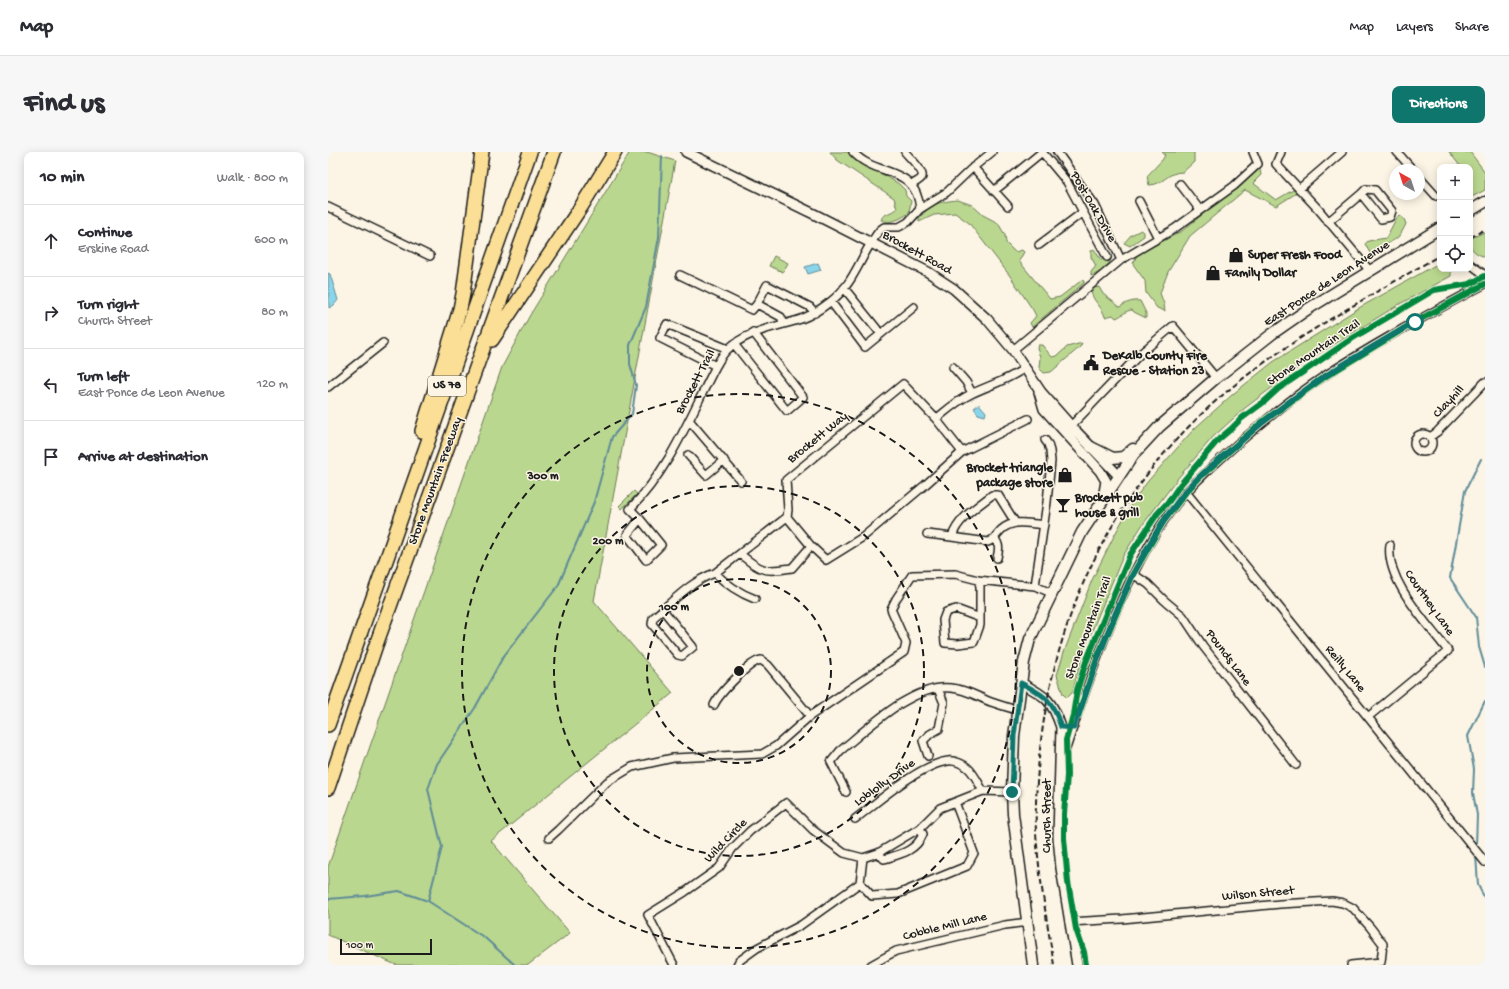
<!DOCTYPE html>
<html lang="en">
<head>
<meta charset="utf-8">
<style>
	:root { --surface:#fff; --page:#f7f7f7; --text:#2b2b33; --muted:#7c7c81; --line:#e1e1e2; --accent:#0f766e }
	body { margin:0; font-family:"Gochi Hand",sans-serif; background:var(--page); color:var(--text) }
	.controls { position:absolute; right:12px; top:12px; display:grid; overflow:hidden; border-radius:8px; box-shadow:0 2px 10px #0003 }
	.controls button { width:36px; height:36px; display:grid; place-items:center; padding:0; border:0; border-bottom:1px solid var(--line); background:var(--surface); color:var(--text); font:20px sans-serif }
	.compass { position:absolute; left:1061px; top:12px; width:36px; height:36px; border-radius:50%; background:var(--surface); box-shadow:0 2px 10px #0003; rotate:321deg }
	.scale { position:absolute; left:12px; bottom:10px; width:92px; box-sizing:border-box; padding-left:4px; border:2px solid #1c1c1c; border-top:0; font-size:11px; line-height:14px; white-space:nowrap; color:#1c1c1c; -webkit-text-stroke:3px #fcf5e5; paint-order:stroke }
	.stop { position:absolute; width:12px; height:12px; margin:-9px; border:3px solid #0f766e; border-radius:50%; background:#fff }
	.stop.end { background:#0f766e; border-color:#fff; box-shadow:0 1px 4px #0008 }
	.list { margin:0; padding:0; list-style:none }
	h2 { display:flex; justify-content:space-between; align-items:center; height:52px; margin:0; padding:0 16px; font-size:17px }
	h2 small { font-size:13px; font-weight:400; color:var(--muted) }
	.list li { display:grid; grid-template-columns:26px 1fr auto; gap:12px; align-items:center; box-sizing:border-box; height:72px; padding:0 16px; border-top:1px solid var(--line) }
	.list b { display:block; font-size:15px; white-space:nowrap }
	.list p { margin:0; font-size:13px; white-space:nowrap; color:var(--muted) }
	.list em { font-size:13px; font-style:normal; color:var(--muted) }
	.icon { flex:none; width:22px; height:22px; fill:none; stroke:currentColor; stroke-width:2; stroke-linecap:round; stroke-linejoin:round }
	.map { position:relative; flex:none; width:1157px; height:813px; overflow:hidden; border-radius:8px }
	header { display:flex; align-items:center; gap:24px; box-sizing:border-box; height:56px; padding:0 20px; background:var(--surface); border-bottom:1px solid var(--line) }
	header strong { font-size:19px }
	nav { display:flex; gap:22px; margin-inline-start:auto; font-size:14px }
	.intro { display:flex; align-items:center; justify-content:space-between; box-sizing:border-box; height:96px; padding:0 24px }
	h1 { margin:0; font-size:28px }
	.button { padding:10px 18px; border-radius:8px; background:var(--accent); color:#fff; font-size:14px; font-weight:700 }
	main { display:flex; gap:24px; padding:0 24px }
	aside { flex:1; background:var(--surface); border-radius:8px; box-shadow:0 2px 10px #0003 }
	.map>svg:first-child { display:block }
	.green { fill:#bad78f; stroke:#6b7a56 }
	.water { fill:#8ad5ea; stroke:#5e8b98 }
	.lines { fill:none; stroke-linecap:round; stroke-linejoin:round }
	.stream { stroke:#5e8b98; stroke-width:2 }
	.minor-casing { stroke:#1c1c1c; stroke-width:10 }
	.tertiary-casing { stroke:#1c1c1c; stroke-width:12 }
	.secondary-casing { stroke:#1c1c1c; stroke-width:13 }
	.motorway-casing { stroke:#1c1c1c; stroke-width:16 }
	.minor { stroke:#fcf5e5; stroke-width:7 }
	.tertiary { stroke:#fcf5e5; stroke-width:9 }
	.secondary { stroke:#fcf5e5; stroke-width:10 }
	.motorway { stroke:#fbdf96; stroke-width:13 }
	.rail { stroke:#1c1c1c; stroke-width:2; stroke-dasharray:6 3; stroke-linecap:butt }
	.cycleway-casing { stroke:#fcf5e5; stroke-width:8 }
	.cycleway { stroke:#00873e; stroke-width:6 }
	.route { stroke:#0f766e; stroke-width:5 }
	.ring { fill:none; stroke:#1c1c1c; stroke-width:2; stroke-dasharray:7 5 }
	.labels { text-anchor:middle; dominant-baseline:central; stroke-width:3; stroke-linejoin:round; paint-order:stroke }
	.shield { fill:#fcf5e5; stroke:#5f5d58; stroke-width:1 }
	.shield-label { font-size:12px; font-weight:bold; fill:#1c1c1c }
	.street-label { font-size:13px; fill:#1c1c1c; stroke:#fcf5e5 }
	.poi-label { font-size:13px; font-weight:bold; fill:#1c1c1c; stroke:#fcf5e5; text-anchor:start }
	.centre { fill:#1c1c1c; stroke:#fcf5e5; stroke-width:2 }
	.ring-label { font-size:12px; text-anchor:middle; font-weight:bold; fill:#1c1c1c; stroke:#fcf5e5; stroke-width:3; stroke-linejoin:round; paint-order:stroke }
</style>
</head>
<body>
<header>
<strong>Map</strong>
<nav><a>Map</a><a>Layers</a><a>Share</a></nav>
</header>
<div class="intro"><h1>Find us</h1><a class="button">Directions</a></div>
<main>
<aside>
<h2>10 min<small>Walk · 800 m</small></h2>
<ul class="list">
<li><svg class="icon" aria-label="ahead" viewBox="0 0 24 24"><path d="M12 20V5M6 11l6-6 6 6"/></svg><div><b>Continue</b><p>Erskine Road</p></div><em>600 m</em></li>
<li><svg class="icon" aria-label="right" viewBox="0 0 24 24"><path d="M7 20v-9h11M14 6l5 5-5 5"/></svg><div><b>Turn right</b><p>Church Street</p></div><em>80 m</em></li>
<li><svg class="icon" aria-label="left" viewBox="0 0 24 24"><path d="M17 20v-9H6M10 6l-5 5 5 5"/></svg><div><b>Turn left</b><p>East Ponce de Leon Avenue</p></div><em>120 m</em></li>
<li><svg class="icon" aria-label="arrive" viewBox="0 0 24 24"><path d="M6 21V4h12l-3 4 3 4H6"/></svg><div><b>Arrive at destination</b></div></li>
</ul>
</aside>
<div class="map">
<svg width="1157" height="813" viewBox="0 0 1157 813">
	<rect width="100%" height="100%" fill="#fcf5e5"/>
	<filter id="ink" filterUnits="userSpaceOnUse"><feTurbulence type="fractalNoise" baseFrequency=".025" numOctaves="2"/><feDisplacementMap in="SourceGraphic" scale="8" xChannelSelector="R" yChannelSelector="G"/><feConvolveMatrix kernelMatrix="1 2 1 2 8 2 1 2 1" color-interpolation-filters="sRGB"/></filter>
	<g filter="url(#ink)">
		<path class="green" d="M302,0H319L347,9L266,449L345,541L163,689L242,781L200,813H68L0,783V715L174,215L202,163Z
			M502,0H521L524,4L571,32L577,38L578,44L583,49L581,61C572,67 564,72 553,68L555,64L569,57L566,46L509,8Z
			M834,0H866V10L855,20C838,20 836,33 821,33L819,24L835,7L837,3Z
			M1121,0H1142L1157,20V38L1142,46V15H1133Z
			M930,17H932L933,23L925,31L948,48L965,38L968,40L967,42L948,54L917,38L862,84L840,120L832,141L836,152L837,159L829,156L818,141L817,129L805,112L809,103L854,79Z
			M630,48L644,53L655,63L670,71L677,83L678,91L687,100L694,98L696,100L691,109L722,147L732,145L754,128L756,129V131L704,175L702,171L708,164L705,158L682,124L641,71L627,61L606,63L591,70V66C605,51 610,50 630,48Z
			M1072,64L1076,67L1078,72C1076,76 1074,80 1071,84C1066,90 1050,95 1042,101L1037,92L1040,89L1058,86L1069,65Z
			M813,78L816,80V84L802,94L796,91L803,83Z
			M1157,80V105C1149,102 1142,99 1142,89L1145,85Z
			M766,97L773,108L782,103L784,105C782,113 771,122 763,124V120L768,114L763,105V99Z
			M446,104L460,111L455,120L441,114Z
			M1111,111L1112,117H1121L1123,120V124L1070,153L979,209L917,256L885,285L850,326L813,375L795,404L756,498L744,541L739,546L735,542L729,523L736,500L764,428L786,384L805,349L820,329L866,277L905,242L945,210L1029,157Z
			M771,135L775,142L792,155C797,151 805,148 812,149L818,161V166L806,160L804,158C798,158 794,164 788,166L785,163L777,165C774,154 766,151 763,140L766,136Z
			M754,191L752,195L723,220L716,221L711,216L712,205L709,196L710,193H714L724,205L729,204L739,195Z
			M306,339L309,342L294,357L291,354Z"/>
		<path class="water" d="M490,111L493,118L480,122L477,115Z
			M0,121L2,122L10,148L6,153L1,156Z
			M651,252L658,260L657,264L650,262L646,256Z"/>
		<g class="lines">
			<path class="stream" d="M1153,307L1137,339L1122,426L1148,465L1151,495L1157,515
				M1148,695L1149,663L1145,641L1146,617L1140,584L1157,549
				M1148,703L1150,733L1157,747
				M0,747L37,744L71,739L100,749L157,786L187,813
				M100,749L114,695L100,637L109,612L147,556L175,505L230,434L266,350L284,285L304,262L308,233L302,212V193L318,155L331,85L334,4"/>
			<defs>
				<path id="minor" d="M525,0C548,26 588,12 592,57
					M577,0C581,5 596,19 594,25C593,28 586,31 583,33
					M729,0L767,53L793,108
					M953,0L948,12L991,58L1042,119
					M1069,0L1085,18
					M645,15L680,54
					M1091,25L1108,44
					M852,32L872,58
					M971,37L1014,0
					M666,39L714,0L739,30L779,105
					M811,49L830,86
					M0,55L102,104
					M1000,70L1033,42L1038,37L1047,38L1064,59L1062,65L1053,67L1033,42
					M711,93L755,60
					M1142,112L1157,123
					M352,123L424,158L429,152
					M516,136L553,182
					M503,150L537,195L586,155
					M456,172L453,165L429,152L439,133L482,155L487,161
					M406,192L459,259L475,245L425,180
					M685,198L793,108L846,77L906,34L930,12L925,0
					M388,214L332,186L339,172L400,197
					M625,215L638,230L644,241
					M0,235L55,191
					M361,268L413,329
					M743,274L812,202L845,174L888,226
					M1086 291a9 9 0 1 1 18 0a9 9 0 1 1-18 0Z
					M1102,285L1109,280L1157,230
					M634,300L700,267
					M360,303L378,323L396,308
					M858,340L1157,710
					M459,365L483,394
					M312,367L333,393L318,408L299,383L312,367L302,357C342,317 362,264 388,214C391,209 394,203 398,199C419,178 446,176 473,167C484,163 493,157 502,150C527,132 533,101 552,78L556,75H571L580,70L592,57L619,40L642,18L664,0
					M599,382L616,384L660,390C666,388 669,382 673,378C685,367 701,371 716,373
					M624,385C629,367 650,354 664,343H670L687,370
					M666,386C672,392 671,398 669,406
					M412,402C434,420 436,420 464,416L483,394L498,408L535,385L597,333L634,300L608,267
					M387,421C399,433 411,441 427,447
					M805,422L820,432L836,448L855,464L875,494L968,613
					M650,428L652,434V466
					M707,434L719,350L723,309L722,299L720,292L717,288
					M628,457L652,466V473L646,490L630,492L617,491L615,468L618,460Z
					M335,458L365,495L354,504L350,503L324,472L325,466C344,450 363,429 387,421L459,365L460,358L458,328L575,232L608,267C619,258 630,248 643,242C662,233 680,228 697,216
					M386,553C391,542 421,510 433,508L440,513L482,564
					M1040,565L1120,499C1099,471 1057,428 1062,393
					M600,604L595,589L602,582L611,577L616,551L610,537
					M734,609C760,530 789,440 835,370C855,340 881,317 908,293C936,269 965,245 995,225C1047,191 1102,161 1157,132
					M518,640L503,610L512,599C539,577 586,531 623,536C638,537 650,545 663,550C672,553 681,556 689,558
					M527,667C551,649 591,613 620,609C626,608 636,612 640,616C646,621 651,632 655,639
					M221,686L230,678L279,630L304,615L345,606L434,602L448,594L482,564L576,500L578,491L563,457L568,447L584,423L627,422L650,428L707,434L723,441
					M550,701L556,707C573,702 588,699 595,682L592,676
					M535,706L550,701L592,676L612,656L655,639L684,640
					M532,731L544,744L570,742L639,714L646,701L627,650
					M532,731L535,706
					M741,770L794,767L952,752L1004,749L1015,751L1025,756L1042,775L1055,792L1053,810L1023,813
					M346,813L320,763L357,740L391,716L405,696L422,679L458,651L485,678L516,701L535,706
					M409,813L411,809L429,796L473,773L532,731
					M543,813L568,799L677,773L700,770"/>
				<path id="tertiary" d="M358,0L488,63L600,120L626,137L659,167L685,198L713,240L743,274L790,323
					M711,240L716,257L772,319L778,329L775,346
					M693,531C718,544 724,548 733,575L730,685L733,716L749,813"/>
				<path id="secondary" d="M1142,59L1157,50
					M763,295L785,306L795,305L805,297
					M705,813L685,662L684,640L686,584L696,510L702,487L754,380L806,302L831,275L888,226L944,182L980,157L1112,76"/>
				<path id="motorway" d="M164,188L253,55L287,0
					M94,279L132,157L135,142L154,0
					M0,573L202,0
					M0,636L48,493L226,0"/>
			</defs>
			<use href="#minor" class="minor-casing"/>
			<use href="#tertiary" class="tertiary-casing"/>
			<use href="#secondary" class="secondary-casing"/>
			<use href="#motorway" class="motorway-casing"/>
			<use href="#minor" class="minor"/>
			<use href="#tertiary" class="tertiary"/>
			<use href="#secondary" class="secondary"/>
			<use href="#motorway" class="motorway"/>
			<path class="rail" d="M1142,86L1157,77
				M726,813C719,769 711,725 708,681C707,653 709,624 712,597C727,461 785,339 889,248C955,190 1036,148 1112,103"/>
			<defs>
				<path id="cycleway" d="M750,564L770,504L805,422L835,370L858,340L873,324L933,271L995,226L1087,170L1157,132
					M758,813L756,800L748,777L740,730L736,686V662L739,623L738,588L745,563L749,538L758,510L802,403L829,362L841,349L852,333L890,288L903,277L914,266L937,249L950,237L1025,186L1106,138L1142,132L1157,124"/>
			</defs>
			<use href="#cycleway" class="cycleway-casing"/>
			<use href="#cycleway" class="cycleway"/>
		</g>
	</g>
	<g class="lines" filter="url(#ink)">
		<path class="route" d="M684,640L686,584L693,531C718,544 724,547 733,575L746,576C773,495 802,408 857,340C871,323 889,309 906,295C934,270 963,247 994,226C1024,206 1056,188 1087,170"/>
	</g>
	<g class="ring">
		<circle cx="411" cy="519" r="92"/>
		<circle cx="411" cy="519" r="185"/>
		<circle cx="411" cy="519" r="277"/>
	</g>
	<defs>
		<symbol id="shop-bare" viewBox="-9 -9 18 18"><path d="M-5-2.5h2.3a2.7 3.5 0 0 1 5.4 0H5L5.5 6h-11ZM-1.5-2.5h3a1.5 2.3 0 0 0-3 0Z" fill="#1c1c1c" stroke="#fcf5e5" stroke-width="2.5" paint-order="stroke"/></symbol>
		<symbol id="civic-bare" viewBox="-9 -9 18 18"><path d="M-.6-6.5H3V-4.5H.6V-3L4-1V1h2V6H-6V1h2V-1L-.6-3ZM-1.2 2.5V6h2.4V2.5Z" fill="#1c1c1c" stroke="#fcf5e5" stroke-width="2.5" paint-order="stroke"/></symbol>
		<symbol id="bar-bare" viewBox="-9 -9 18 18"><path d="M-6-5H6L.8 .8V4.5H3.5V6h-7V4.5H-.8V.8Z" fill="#1c1c1c" stroke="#fcf5e5" stroke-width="2.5" paint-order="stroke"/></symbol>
	</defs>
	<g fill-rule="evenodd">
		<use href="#shop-bare" x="897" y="92" width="22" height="22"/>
		<use href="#shop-bare" x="874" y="110" width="22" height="22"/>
		<use href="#civic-bare" x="752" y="200" width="22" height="22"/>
		<use href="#shop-bare" x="726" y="312" width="22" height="22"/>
		<use href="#bar-bare" x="724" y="342" width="22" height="22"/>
	</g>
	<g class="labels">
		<rect class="shield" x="100" y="224" width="38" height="20" rx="3"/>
		<g class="shield-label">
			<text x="119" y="234">US 78</text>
		</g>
		<g class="street-label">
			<text transform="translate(765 55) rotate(60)">Post Oak Drive</text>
			<text transform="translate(589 101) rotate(29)">Brockett Road</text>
			<text transform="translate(999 132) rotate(-33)">East Ponce de Leon Avenue</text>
			<text transform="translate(986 201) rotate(-34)">Stone Mountain Trail</text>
			<text transform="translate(368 230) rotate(-62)">Brockett Trail</text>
			<text transform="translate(1121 250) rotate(-47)">Clayhill</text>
			<text transform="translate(490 286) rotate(-39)">Brockett Way</text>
			<text transform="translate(108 329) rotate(-70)">Stone Mountain Freeway</text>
			<text transform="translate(1101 451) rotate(55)">Courtney Lane</text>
			<text transform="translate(761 476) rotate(-69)">Stone Mountain Trail</text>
			<text transform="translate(900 506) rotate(53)">Pounds Lane</text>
			<text transform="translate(1017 517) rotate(51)">Reilly Lane</text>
			<text transform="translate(557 631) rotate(-36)">Loblolly Drive</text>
			<text transform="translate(719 664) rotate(-90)">Church Street</text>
			<text transform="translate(398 689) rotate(-46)">Wild Circle</text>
			<text transform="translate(930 742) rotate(-5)">Wilson Street</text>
			<text transform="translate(617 775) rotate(-14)">Cobble Mill Lane</text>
		</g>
		<g class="poi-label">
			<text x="920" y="103">Super Fresh Food</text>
			<text x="897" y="121">Family Dollar</text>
			<text x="775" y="204">DeKalb County Fire<tspan x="775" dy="15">Rescue - Station 23</tspan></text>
			<text x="725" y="316" text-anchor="end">Brocket triangle<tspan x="725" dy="15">package store</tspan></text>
			<text x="747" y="346">Brockett pub<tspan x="747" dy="15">house &amp; grill</tspan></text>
		</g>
	</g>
	<circle cx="411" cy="519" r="6" class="centre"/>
	<g class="ring-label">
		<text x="215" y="327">300 m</text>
		<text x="280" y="392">200 m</text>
		<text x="346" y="458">100 m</text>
	</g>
</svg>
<div class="controls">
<button>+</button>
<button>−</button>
<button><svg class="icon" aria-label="locate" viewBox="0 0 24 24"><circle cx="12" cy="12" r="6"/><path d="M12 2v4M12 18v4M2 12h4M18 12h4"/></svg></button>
</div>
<svg class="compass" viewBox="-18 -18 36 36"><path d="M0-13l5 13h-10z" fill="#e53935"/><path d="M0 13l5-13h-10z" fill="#7c7c81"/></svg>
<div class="scale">100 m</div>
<div class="stop" style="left:1087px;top:170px"></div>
<div class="stop end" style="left:684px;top:640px"></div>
</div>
</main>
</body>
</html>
